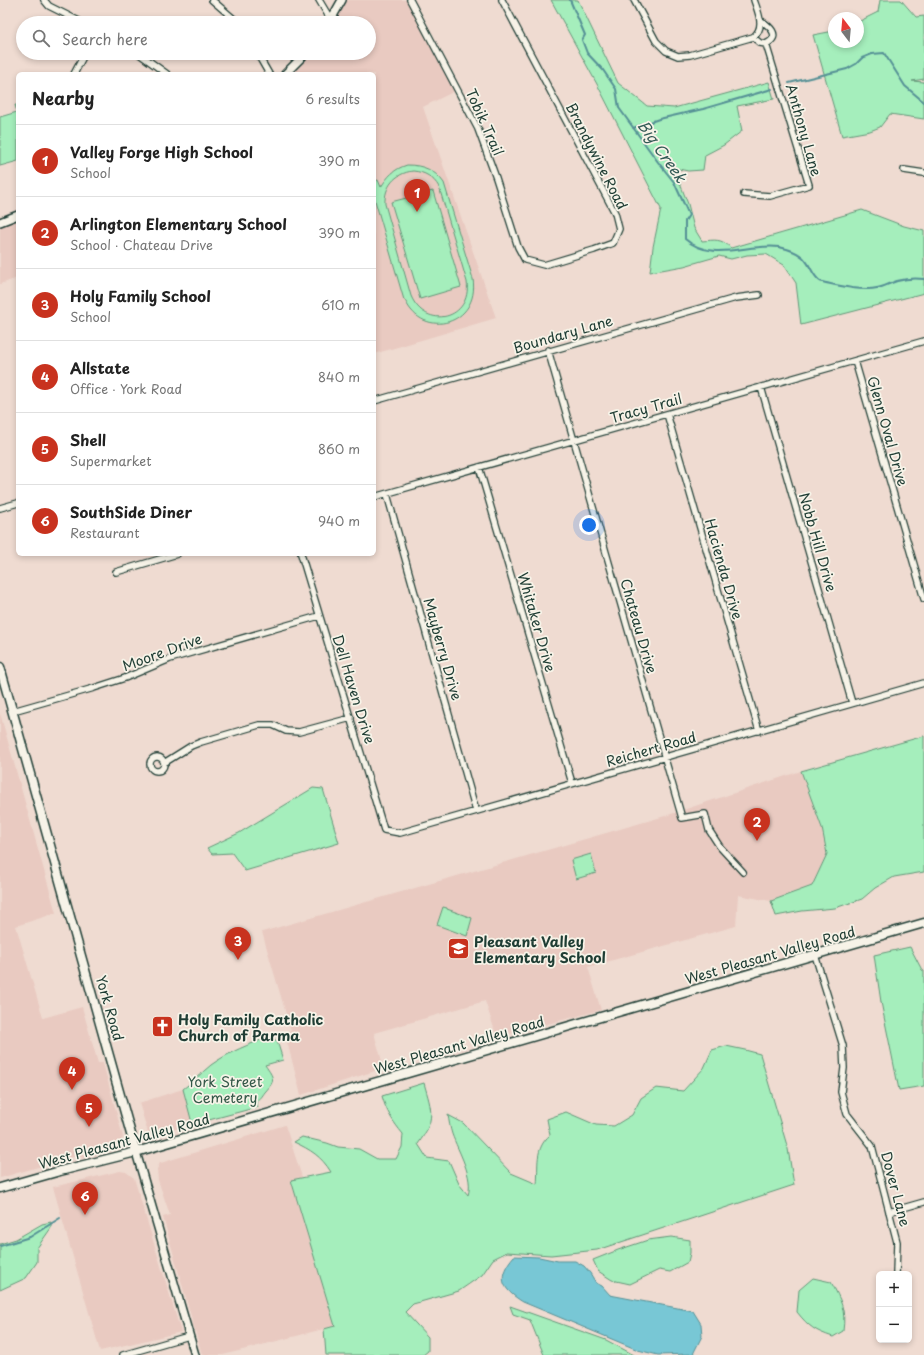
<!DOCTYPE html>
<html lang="en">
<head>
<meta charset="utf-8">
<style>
	:root { --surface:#fff; --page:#f6f6f6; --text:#222; --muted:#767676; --line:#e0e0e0; --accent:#c8321e }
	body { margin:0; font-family:"Playpen Sans",sans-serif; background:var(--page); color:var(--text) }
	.controls { position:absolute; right:12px; bottom:12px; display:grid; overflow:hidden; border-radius:6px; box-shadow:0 2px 6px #0003 }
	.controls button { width:36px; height:36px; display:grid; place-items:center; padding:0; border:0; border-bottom:1px solid var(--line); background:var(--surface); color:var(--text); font:20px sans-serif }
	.compass { position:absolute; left:828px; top:12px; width:36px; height:36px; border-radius:50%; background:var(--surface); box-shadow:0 2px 6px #0003; rotate:344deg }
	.you { position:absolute; left:589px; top:525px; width:14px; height:14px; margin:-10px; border:3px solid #fff; border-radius:50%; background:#1a73e8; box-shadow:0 0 0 6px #1a73e833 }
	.badge { display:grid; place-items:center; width:26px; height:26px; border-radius:50%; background:var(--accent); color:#fff; font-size:13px; font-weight:700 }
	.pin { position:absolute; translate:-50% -33px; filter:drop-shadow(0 1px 2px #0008) }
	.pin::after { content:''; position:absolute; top:21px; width:14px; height:12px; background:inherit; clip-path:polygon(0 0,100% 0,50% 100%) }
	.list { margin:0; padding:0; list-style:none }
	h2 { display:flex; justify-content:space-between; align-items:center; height:52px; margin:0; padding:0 16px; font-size:17px }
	h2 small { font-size:13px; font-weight:400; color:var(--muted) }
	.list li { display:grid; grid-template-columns:26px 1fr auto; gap:12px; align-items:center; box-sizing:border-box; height:72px; padding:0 16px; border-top:1px solid var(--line) }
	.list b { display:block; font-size:15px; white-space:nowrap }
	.list p { margin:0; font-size:13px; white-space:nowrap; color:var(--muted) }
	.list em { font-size:13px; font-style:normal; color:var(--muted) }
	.icon { flex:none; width:22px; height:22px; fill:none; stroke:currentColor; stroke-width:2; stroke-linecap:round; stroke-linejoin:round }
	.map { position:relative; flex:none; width:924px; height:1355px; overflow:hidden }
	.search { position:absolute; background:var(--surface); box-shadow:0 2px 6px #0003; left:16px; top:16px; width:360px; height:44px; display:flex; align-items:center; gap:10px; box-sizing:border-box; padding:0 14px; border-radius:22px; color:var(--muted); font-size:15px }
	.panel { position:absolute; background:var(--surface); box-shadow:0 2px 6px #0003; left:16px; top:72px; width:360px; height:484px; border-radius:6px }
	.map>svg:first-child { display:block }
	.built { fill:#e9cac1 }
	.green { fill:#a5eebc; stroke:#629678; fill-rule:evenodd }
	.water { fill:#78c7d5; stroke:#549095 }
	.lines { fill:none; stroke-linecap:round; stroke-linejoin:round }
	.stream { stroke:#549095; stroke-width:2 }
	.minor-casing { stroke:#1f3d34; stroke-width:8 }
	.tertiary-casing { stroke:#1f3d34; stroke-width:10 }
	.secondary-casing { stroke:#1f3d34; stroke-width:11 }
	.minor { stroke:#f7f3e8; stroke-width:5.5 }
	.tertiary { stroke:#f7f3e8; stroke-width:7 }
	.secondary { stroke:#f7f3e8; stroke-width:8 }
	.labels { text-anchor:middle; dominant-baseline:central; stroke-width:3.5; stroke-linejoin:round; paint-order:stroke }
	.street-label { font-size:14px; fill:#1f3d34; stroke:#f7f3e8 }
	.poi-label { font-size:14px; font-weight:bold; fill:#1f3d34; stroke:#f7f3e8; text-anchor:start }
	.park-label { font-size:14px; fill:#335848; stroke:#f7f3e8 }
	.water-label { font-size:15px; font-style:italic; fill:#315954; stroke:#f7f3e8 }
</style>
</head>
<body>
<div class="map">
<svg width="924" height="1355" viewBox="0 0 924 1355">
	<rect width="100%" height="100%" fill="#efdbd1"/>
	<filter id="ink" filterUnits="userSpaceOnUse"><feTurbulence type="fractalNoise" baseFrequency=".025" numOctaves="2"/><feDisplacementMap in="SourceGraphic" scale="8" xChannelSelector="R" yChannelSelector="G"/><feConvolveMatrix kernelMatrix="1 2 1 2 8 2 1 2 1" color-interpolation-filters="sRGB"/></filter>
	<g filter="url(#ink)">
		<path class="built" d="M342,0H410L457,90L423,107L496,318L374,354V74H285L306,53H369V23H329Z
			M18,215V278L0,284V222Z
			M0,713L56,913L16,926L43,1018L82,1007L98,1063H103L123,1137L119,1147L105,1153L82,1158L80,1155L0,1178Z
			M801,771L822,828L827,855L812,886L771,901L738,895L736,926L588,967L601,1010L497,1037L485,1001L374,1033L384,1068L301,1095L285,1034L291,1031L262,932L665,816Z
			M183,1089L192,1123L190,1125L149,1136L139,1103Z
			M285,1125L302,1177L291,1181L335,1326L223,1355H202L163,1217L170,1215L158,1180L157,1169L160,1163L164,1162Z
			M120,1171L126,1172L134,1178L181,1332L100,1351L53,1187Z"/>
		<path class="green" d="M551,0H578L618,83L647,106L674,108L769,82L774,99L737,106L742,131L724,145L705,155L703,170L688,171L674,168L688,204L694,228L702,241C715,240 721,238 731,248L862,210L904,226L924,231V293L801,325L796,283L784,265L766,254L747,255L731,259L719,256L684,266L650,272L653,247L661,209L598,86Z
			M880,0H901L916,17L924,16V79L912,81L924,82V119L890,114L880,127L870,131L842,136L813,35L834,31V42H858V22L878,12Z
			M15,105H18V161L0,166V117L17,112Z
			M407,165C423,165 435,170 444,183L473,279C480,324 423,341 405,300H404L374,197V181L378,180L381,187C388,176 394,169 407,165ZM413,171C425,172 433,177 439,187L467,282C472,319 426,331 411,296L385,204C384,187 395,173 413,171Z
			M433,191L461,287L420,299L391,202Z
			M924,736V872L894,877L875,888L862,899L835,908L802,911L776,916L771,901L812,886L827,854L822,828L801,771Z
			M313,788L323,789L339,843L245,871L232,853L212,854L207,848L239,833Z
			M591,854L596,873L576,879L571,860Z
			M443,907L447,908V909L472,918L467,936L437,925Z
			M910,947L922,970L924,971V1086L899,1090L881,1002L874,955Z
			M270,1037L277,1041L283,1060L265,1065C274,1078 276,1080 265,1092C262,1096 261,1099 256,1101L258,1107L190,1125L192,1123L183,1089C193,1082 201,1073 211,1065C229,1052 249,1044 270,1037Z
			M726,1046L745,1050L760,1054L788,1149L794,1185L597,1250L551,1255L507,1252L493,1259L482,1275L459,1291L413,1304L405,1312L428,1337V1351L423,1355H326L324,1329L335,1326L291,1180L331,1172C321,1156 311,1150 294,1142L302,1137L327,1143L338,1147L359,1149L377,1159H396L402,1147L403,1134C393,1122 386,1111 382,1096L424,1083C432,1111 436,1119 418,1144L427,1158L449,1161L459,1184L468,1195C474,1177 458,1151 452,1134C450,1128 449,1121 448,1115L463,1123L511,1173L537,1184C539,1165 534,1149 550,1135L547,1119L566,1112L596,1125L614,1126L632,1115L641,1098L656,1088L683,1091L704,1068L712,1050Z
			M51,1222V1228L37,1248V1262L26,1278L0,1290V1244L16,1239L42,1224Z
			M671,1237L690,1240V1253L688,1262L670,1272L659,1270L630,1284L612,1280L598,1271L593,1260L618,1250L648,1240Z
			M813,1278L831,1282C841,1300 846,1310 843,1331L833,1337C815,1331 809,1327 797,1312L799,1290Z
			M510,1306L606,1340L634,1355H544L530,1320L513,1314Z"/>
		<path class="water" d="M514,1256L539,1257L558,1261H575L584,1266L590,1273L596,1283L602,1286L610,1295L693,1311L701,1324L702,1336L693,1354L658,1355L638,1350L523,1302C500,1288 497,1276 514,1256Z"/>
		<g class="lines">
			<path class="stream" d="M570,0L585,35L582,40L587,53L603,70L616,89L619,108L658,162L674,182L689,215L685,221V239C712,263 748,243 779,247C789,249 800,252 806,261C811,267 813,276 820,281C822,283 847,287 852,288C860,289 869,290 877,288C884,287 890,283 897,281C904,279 916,278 924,279
				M789,83L847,69L856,64L862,58L872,54L884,53L905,86L924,102
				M633,128L659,119L703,109L772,89
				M0,1246L30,1237L60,1218"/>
			<defs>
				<path id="minor" d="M44,0L49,6L83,23
					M212,0L234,19L237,23
					M319,0L331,20
					M410,0L478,129L496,178L518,247L525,260L544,265L594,250L613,243L619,229L615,213L502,0
					M634,0L656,41L666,51L678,56L690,55L753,37C766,28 758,12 754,0
					M753,37L760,43L766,44
					M138,53L167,74
					M257,53L269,74
					M74,74L85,53
					M904,170L924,173
					M744,194L770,196L809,185L766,44C783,36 768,25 760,20
					M548,350L682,818L705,814L709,830L720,847L743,872
					M855,361L924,599
					M761,387L852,703
					M374,401L736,298L759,295
					M667,414L759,731
					M479,467L572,783
					M387,494L476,811
					M374,497L924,341
					M0,508L18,503
					M301,554L384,830L400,833L924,683
					M116,572L177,554
					M13,711L94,688L125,678L170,659L319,616
					M150 764a7 7 0 1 1 14 0a7 7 0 1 1-14 0Z
					M164,763L191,746L201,742L259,725H273L286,731L299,732L351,718
					M815,955L843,1046L844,1068L841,1092L847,1114L872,1146L897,1242L896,1274
					M889,1212L924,1202
					M123,1355L189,1336"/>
				<path id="tertiary" d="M329,23L342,0
					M285,74L306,53
					M0,222L18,215
					M136,1152L195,1355"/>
				<path id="secondary" d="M0,667L136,1152
					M0,1188L60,1171L136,1152L924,923"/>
			</defs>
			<use href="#minor" class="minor-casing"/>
			<use href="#tertiary" class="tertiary-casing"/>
			<use href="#secondary" class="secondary-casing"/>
			<use href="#minor" class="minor"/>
			<use href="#tertiary" class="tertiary"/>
			<use href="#secondary" class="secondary"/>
		</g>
	</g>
	<defs>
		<symbol id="school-square" viewBox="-11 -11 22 22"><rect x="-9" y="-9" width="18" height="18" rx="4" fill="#c8321e" stroke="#f7f3e8"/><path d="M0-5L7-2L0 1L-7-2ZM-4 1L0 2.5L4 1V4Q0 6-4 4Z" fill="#fff"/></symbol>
		<symbol id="church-square" viewBox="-11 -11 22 22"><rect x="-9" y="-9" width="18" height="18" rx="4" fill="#c8321e" stroke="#f7f3e8"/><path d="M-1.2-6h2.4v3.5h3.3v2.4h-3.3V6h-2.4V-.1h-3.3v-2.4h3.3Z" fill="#fff"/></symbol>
	</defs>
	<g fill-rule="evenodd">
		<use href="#school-square" x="446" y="936" width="25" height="25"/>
		<use href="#church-square" x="150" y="1014" width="25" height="25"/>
	</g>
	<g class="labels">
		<g class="street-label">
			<text transform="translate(485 122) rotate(66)">Tobik Trail</text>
			<text transform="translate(804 130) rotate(74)">Anthony Lane</text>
			<text transform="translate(597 156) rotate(63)">Brandywine Road</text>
			<text transform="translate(563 334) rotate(-16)">Boundary Lane</text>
			<text transform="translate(646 408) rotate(-16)">Tracy Trail</text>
			<text transform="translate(888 431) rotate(74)">Glenn Oval Drive</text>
			<text transform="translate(818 542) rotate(74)">Nobb Hill Drive</text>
			<text transform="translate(724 569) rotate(74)">Hacienda Drive</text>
			<text transform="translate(537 622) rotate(74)">Whitaker Drive</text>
			<text transform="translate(639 626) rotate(74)">Chateau Drive</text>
			<text transform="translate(443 649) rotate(74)">Mayberry Drive</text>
			<text transform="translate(162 652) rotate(-20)">Moore Drive</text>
			<text transform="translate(354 689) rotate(73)">Dell Haven Drive</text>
			<text transform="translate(651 749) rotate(-16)">Reichert Road</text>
			<text transform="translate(770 955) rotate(-16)">West Pleasant Valley Road</text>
			<text transform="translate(110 1008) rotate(74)">York Road</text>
			<text transform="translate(459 1045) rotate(-16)">West Pleasant Valley Road</text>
			<text transform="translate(124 1141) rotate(-15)">West Pleasant Valley Road</text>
			<text transform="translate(896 1189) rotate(75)">Dover Lane</text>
		</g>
		<g class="poi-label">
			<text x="474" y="941">Pleasant Valley<tspan x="474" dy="16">Elementary School</tspan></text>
			<text x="178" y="1019">Holy Family Catholic<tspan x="178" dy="16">Church of Parma</tspan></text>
		</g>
		<g class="park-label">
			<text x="225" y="1081">York Street<tspan x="225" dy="16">Cemetery</tspan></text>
		</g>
		<g class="water-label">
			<text transform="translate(663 151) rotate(55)">Big Creek</text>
		</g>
	</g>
</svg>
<div class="controls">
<button>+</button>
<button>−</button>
</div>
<svg class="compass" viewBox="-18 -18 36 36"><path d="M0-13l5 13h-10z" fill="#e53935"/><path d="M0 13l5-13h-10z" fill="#767676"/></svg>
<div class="you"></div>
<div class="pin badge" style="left:417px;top:212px">1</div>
<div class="pin badge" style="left:757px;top:841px">2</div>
<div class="pin badge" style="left:238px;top:960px">3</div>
<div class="pin badge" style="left:72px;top:1090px">4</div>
<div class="pin badge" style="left:89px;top:1127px">5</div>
<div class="pin badge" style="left:85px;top:1215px">6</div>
<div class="search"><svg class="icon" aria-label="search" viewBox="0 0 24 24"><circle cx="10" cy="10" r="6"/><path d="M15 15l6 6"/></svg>Search here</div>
<section class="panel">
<h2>Nearby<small>6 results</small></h2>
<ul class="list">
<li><span class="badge">1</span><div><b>Valley Forge High School</b><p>School</p></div><em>390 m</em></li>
<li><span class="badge">2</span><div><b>Arlington Elementary School</b><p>School · Chateau Drive</p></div><em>390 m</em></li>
<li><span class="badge">3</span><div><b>Holy Family School</b><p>School</p></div><em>610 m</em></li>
<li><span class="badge">4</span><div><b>Allstate</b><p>Office · York Road</p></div><em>840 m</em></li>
<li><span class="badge">5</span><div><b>Shell</b><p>Supermarket</p></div><em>860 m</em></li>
<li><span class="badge">6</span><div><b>SouthSide Diner</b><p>Restaurant</p></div><em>940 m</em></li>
</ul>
</section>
</div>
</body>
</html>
